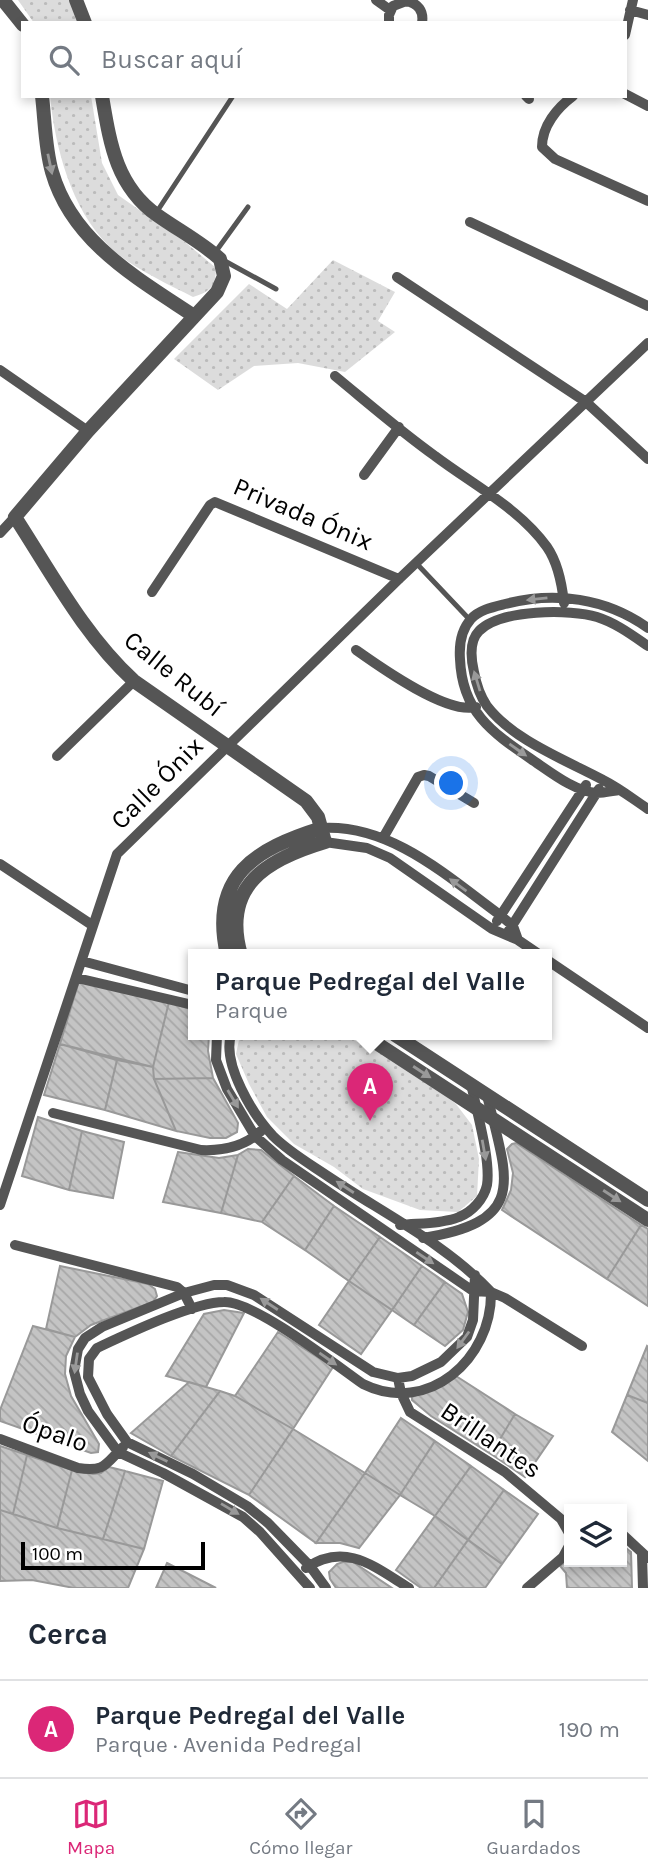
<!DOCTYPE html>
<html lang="es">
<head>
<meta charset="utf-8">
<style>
	:root { --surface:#fff; --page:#f6f6f7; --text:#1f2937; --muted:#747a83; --line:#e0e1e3; --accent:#db2777 }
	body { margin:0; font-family:Karla,sans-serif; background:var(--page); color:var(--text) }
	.controls { position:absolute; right:21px; bottom:21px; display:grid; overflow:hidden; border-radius:0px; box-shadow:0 4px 10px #0003 }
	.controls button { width:63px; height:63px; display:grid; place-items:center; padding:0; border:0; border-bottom:2px solid var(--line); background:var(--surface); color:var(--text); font:35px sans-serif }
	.scale { position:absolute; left:21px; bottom:18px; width:184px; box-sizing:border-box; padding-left:7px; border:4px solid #000; border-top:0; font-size:19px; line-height:24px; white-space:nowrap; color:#000; -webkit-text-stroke:5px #fff; paint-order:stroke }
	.you { position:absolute; left:452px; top:784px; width:24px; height:24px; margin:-18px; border:5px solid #fff; border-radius:50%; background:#1a73e8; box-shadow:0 0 0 10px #1a73e833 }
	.badge { display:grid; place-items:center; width:46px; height:46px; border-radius:50%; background:var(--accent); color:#fff; font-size:23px; font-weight:700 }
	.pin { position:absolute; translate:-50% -58px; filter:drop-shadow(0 2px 4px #0008) }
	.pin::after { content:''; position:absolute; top:37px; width:24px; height:21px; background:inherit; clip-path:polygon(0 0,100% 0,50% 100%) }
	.popup { position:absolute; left:188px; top:949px; width:364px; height:91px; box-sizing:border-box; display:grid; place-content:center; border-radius:0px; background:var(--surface); filter:drop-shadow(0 2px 5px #0005); font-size:23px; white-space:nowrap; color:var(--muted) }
	.popup b { font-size:26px; color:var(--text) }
	.popup::after { content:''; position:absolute; left:50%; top:100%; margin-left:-14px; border:14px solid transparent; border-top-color:var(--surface) }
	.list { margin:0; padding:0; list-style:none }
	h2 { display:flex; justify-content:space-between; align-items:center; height:91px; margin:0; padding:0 28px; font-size:30px }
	h2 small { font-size:23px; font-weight:400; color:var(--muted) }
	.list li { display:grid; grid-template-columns:46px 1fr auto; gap:21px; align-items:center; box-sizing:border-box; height:98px; padding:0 28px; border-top:2px solid var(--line) }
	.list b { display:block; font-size:26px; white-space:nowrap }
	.list p { margin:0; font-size:23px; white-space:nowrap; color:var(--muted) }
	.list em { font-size:23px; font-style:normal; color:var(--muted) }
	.icon { flex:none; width:38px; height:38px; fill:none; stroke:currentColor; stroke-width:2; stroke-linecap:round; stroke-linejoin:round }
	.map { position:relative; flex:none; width:648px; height:1588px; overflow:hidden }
	.search { position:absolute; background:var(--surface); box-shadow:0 4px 10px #0003; left:21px; right:21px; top:21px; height:77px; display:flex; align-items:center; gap:18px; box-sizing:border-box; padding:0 24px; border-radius:0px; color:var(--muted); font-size:26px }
	.sheet { height:189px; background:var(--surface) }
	nav { display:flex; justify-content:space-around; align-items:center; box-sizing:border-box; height:98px; border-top:2px solid var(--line); background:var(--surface); font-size:19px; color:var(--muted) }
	nav a { display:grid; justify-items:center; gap:4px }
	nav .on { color:var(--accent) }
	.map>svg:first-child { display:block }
	.grass { fill:url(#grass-dots) }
	.building { fill:url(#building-back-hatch); stroke:#999; stroke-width:2 }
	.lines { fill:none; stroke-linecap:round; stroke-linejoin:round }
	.service { stroke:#555; stroke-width:5 }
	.minor { stroke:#555; stroke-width:10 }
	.tertiary { stroke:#555; stroke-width:14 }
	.oneway { fill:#999 }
	.labels { text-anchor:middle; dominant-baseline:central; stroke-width:5; stroke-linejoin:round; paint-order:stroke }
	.street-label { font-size:26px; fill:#000; stroke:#fff }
</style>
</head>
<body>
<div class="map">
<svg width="648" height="1588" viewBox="0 0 648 1588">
	<defs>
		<pattern id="grass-dots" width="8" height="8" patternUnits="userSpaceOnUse" patternTransform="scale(1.75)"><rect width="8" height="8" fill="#dcdcdc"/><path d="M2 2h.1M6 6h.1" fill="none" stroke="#bbb" stroke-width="1.8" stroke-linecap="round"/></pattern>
		<pattern id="building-back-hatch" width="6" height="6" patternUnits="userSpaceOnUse" patternTransform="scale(1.75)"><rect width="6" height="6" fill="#c4c4c4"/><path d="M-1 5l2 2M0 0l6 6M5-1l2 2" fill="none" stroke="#a7a7a7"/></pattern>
	</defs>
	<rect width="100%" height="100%" fill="#fff"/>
	<path class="grass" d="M18,0H70L78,23H34Z
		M50,96H91L102,163L118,195L185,242L216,268C216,286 210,292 193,297C168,284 128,266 109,246C71,209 55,147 50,96Z
		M333,260L395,292L378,321L395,332L345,372L298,363L254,366L218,390L174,359L249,284L287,309Z
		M240,1035H341L382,1052L410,1068L456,1104L472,1125L479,1159L477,1196L458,1212L420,1210L363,1189L334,1167L294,1144L267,1117L249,1084L236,1054Z"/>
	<path class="building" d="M79,981L169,1002L153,1067L60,1044Z
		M169,1002L193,1010V1035H209L208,1051L213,1078L154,1079L153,1067Z
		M60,1044L117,1060L105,1110L44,1095Z
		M117,1060L153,1067L154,1079L176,1131L105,1110Z
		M213,1078L238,1123L237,1132L226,1138H210L176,1131L154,1079Z
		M38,1117L82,1131L69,1190L22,1176Z
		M82,1131L124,1142L113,1198L69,1190Z
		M516,1143L641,1225L607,1279L502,1210L511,1190L513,1173L507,1149L512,1144Z
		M248,1149L261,1150L294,1176L262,1222L221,1213L238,1155Z
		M178,1152L219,1158L238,1155L221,1213L163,1202Z
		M294,1176L334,1206L305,1250L262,1222Z
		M334,1206L380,1237L349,1281L305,1250Z
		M641,1225L648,1229V1306L607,1279Z
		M380,1237L422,1266L392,1310L349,1281Z
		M60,1266L148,1284L155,1289L157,1296L153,1302L91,1325L75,1337L46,1329Z
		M422,1266L445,1282L414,1325L392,1310Z
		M349,1281L392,1310L361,1354L319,1325Z
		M445,1282L462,1294L468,1312L463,1330L445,1346L414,1325Z
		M224,1310L244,1313L206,1387L166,1376L204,1314Z
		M33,1326L75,1337L66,1356L65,1374L71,1396L99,1444L98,1452L91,1453L0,1421V1410Z
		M278,1332L333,1367L293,1429L235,1396Z
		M647,1346L648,1347V1403L627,1395Z
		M456,1376L515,1414L491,1454L431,1416L412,1400V1397Z
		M189,1382L220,1391L171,1456L131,1433Z
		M220,1391L235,1396L293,1429L249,1495L171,1456Z
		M627,1395L648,1403V1461L612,1432Z
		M515,1414L553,1436L525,1477L491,1454Z
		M401,1418L435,1441L400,1495L365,1473Z
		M293,1429L365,1473L316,1543L249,1495Z
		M435,1441L471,1466L435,1516L400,1495Z
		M0,1446L27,1455L13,1514L0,1510Z
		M27,1455L72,1470L57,1528L13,1514Z
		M471,1466L504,1490L468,1540L435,1516Z
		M109,1467L125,1471L103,1539L57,1528L72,1470L93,1474L101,1473Z
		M125,1471L163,1481L144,1549L103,1539Z
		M365,1473L400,1495L359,1548L340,1543H316Z
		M504,1490L538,1514L502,1564L468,1540Z
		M0,1510L57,1528L144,1549L128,1588H74L32,1580L0,1581Z
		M435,1516L468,1540L434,1588H421L396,1570Z
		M468,1540L502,1564L485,1588H434Z
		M622,1545L631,1552L632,1588H567L566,1573L560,1566L569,1559V1562H622Z
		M343,1562H353L392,1588H336L330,1579L329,1572L337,1564Z
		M167,1563L216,1588H156Z"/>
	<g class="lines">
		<path class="service" d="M156,213L233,96
			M214,254L248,207
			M223,260L276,289
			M417,564L470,620"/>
		<path class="minor" d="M376,0L390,10
			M630,10L648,15
			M389,23V15L393,6L406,1C418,3 424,11 422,23
			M625,35L633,0
			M625,94L648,106
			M526,96L529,99
			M573,96C557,108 542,126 542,147L555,159L648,201
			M470,222L648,306
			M397,277L586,402L648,459
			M0,370L88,431
			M335,376C368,403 400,431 435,456C472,484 519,508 547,547C558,563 562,584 564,603
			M364,475L399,427
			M0,533L15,517
			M152,592L210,505L215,502L399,579
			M648,646C632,635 616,623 597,617C571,609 500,609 479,631C469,641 471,659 474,672C476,683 480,696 487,706C514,741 566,760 603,780C619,788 633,799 648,809
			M356,650C380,667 447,715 476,707
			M57,756L134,681
			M619,790C612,791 604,793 597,793C575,792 549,771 531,759C491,732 462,711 460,659C459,645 461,630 471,619C479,610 493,607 505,604C555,591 606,598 648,628
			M322,828C391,824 448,877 500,915L513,926L518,940
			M383,838L418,777L424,775L429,776L474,803
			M325,842L367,848L390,858L492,929L518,940L540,955
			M0,864L92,925
			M497,921L586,785
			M508,932L599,789
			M547,960L648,1028
			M82,961L193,991
			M77,978L193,1005
			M217,1035L216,1060L227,1089L255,1136L282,1160L473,1291L491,1292L505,1298L582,1346
			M231,1035C222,1064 253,1115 273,1136C289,1152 310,1164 329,1177C383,1213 446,1244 491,1292
			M53,1113L201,1150C223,1151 244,1147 261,1131
			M0,1205L117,854L399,579L648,343
			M400,1225C419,1223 442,1224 459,1217C472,1212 484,1199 487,1185C491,1159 476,1110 471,1083
			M423,1238C530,1221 507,1179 487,1095
			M15,1245L177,1287L184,1293L192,1309
			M398,1378L401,1393L410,1412L505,1472L561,1519L569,1533
			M0,1439L78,1468C106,1472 105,1464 123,1447
			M622,1534L648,1558
			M642,1554L643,1588
			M306,1568C345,1541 375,1567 409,1588
			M310,1588L260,1532L243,1517L163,1473L118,1452L88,1411L80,1394L74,1371L78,1349L85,1338L102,1327L184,1293L214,1285H227L254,1295L373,1372L398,1378L412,1376L441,1362L467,1337L473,1320L475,1275
			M326,1588L310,1566L268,1523L247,1506L193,1474L127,1442L107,1414L88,1377L89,1359L97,1348C127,1334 194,1302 224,1302C254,1301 336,1365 363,1384C428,1416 492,1359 491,1292
			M527,1588L563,1557L569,1546"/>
		<path class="tertiary" d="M3,0L23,25
			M76,0L85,23
			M42,96C45,121 45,148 52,172C72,242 137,278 194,316
			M102,96C110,143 116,186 157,215C178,230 201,242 220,259L224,276L217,292L88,431L15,517C52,574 84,635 134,681L306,801L318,817L325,842C268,859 221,885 241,955
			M227,955C209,876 255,849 322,828
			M364,1035L648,1220
			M395,1035L648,1200"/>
	</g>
	<defs><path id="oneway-solid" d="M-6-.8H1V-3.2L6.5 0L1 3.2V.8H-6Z" transform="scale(1.75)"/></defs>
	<g class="oneway">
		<use href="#oneway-solid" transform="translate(50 164) rotate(78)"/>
		<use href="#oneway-solid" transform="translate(537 599) rotate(174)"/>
		<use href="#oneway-solid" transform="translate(477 681) rotate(-107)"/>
		<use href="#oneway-solid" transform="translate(518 750) rotate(35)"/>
		<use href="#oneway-solid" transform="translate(458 885) rotate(-144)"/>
		<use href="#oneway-solid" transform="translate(422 1072) rotate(33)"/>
		<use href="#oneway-solid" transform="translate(233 1099) rotate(59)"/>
		<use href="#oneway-solid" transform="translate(484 1150) rotate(80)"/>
		<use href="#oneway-solid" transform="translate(345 1187) rotate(-147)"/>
		<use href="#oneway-solid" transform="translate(612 1196) rotate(33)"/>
		<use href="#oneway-solid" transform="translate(425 1258) rotate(34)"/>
		<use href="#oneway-solid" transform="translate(269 1304) rotate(-147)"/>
		<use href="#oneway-solid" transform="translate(463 1340) rotate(126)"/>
		<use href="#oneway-solid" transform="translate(328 1359) rotate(35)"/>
		<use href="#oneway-solid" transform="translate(76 1363) rotate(98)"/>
		<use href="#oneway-solid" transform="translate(158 1457) rotate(-154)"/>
		<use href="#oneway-solid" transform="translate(230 1509) rotate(31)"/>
	</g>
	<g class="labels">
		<g class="street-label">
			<text transform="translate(303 514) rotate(23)">Privada Ónix</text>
			<text transform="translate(174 674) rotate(39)">Calle Rubí</text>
			<text transform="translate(157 783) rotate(-45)">Calle Ónix</text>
			<text transform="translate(55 1433) rotate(19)">Ópalo</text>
			<text transform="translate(491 1440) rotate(34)">Brillantes</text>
		</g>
	</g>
</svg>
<div class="controls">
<button><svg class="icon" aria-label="layers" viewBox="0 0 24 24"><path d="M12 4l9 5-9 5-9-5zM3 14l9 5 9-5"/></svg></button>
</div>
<div class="scale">100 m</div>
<div class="you"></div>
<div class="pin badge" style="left:370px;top:1121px">A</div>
<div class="popup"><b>Parque Pedregal del Valle</b>Parque</div>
<div class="search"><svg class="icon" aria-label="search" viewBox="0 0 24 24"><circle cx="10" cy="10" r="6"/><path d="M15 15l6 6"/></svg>Buscar aquí</div>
</div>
<section class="sheet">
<h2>Cerca<small></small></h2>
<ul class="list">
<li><span class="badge">A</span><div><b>Parque Pedregal del Valle</b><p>Parque · Avenida Pedregal</p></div><em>190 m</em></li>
</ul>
</section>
<nav>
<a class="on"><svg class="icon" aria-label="map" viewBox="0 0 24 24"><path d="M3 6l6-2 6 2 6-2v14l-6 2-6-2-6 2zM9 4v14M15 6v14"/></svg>Mapa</a>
<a><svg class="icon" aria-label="directions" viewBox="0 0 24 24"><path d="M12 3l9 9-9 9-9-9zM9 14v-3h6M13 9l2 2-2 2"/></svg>Cómo llegar</a>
<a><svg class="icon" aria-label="saved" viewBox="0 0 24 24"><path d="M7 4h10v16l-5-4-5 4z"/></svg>Guardados</a>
</nav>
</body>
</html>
